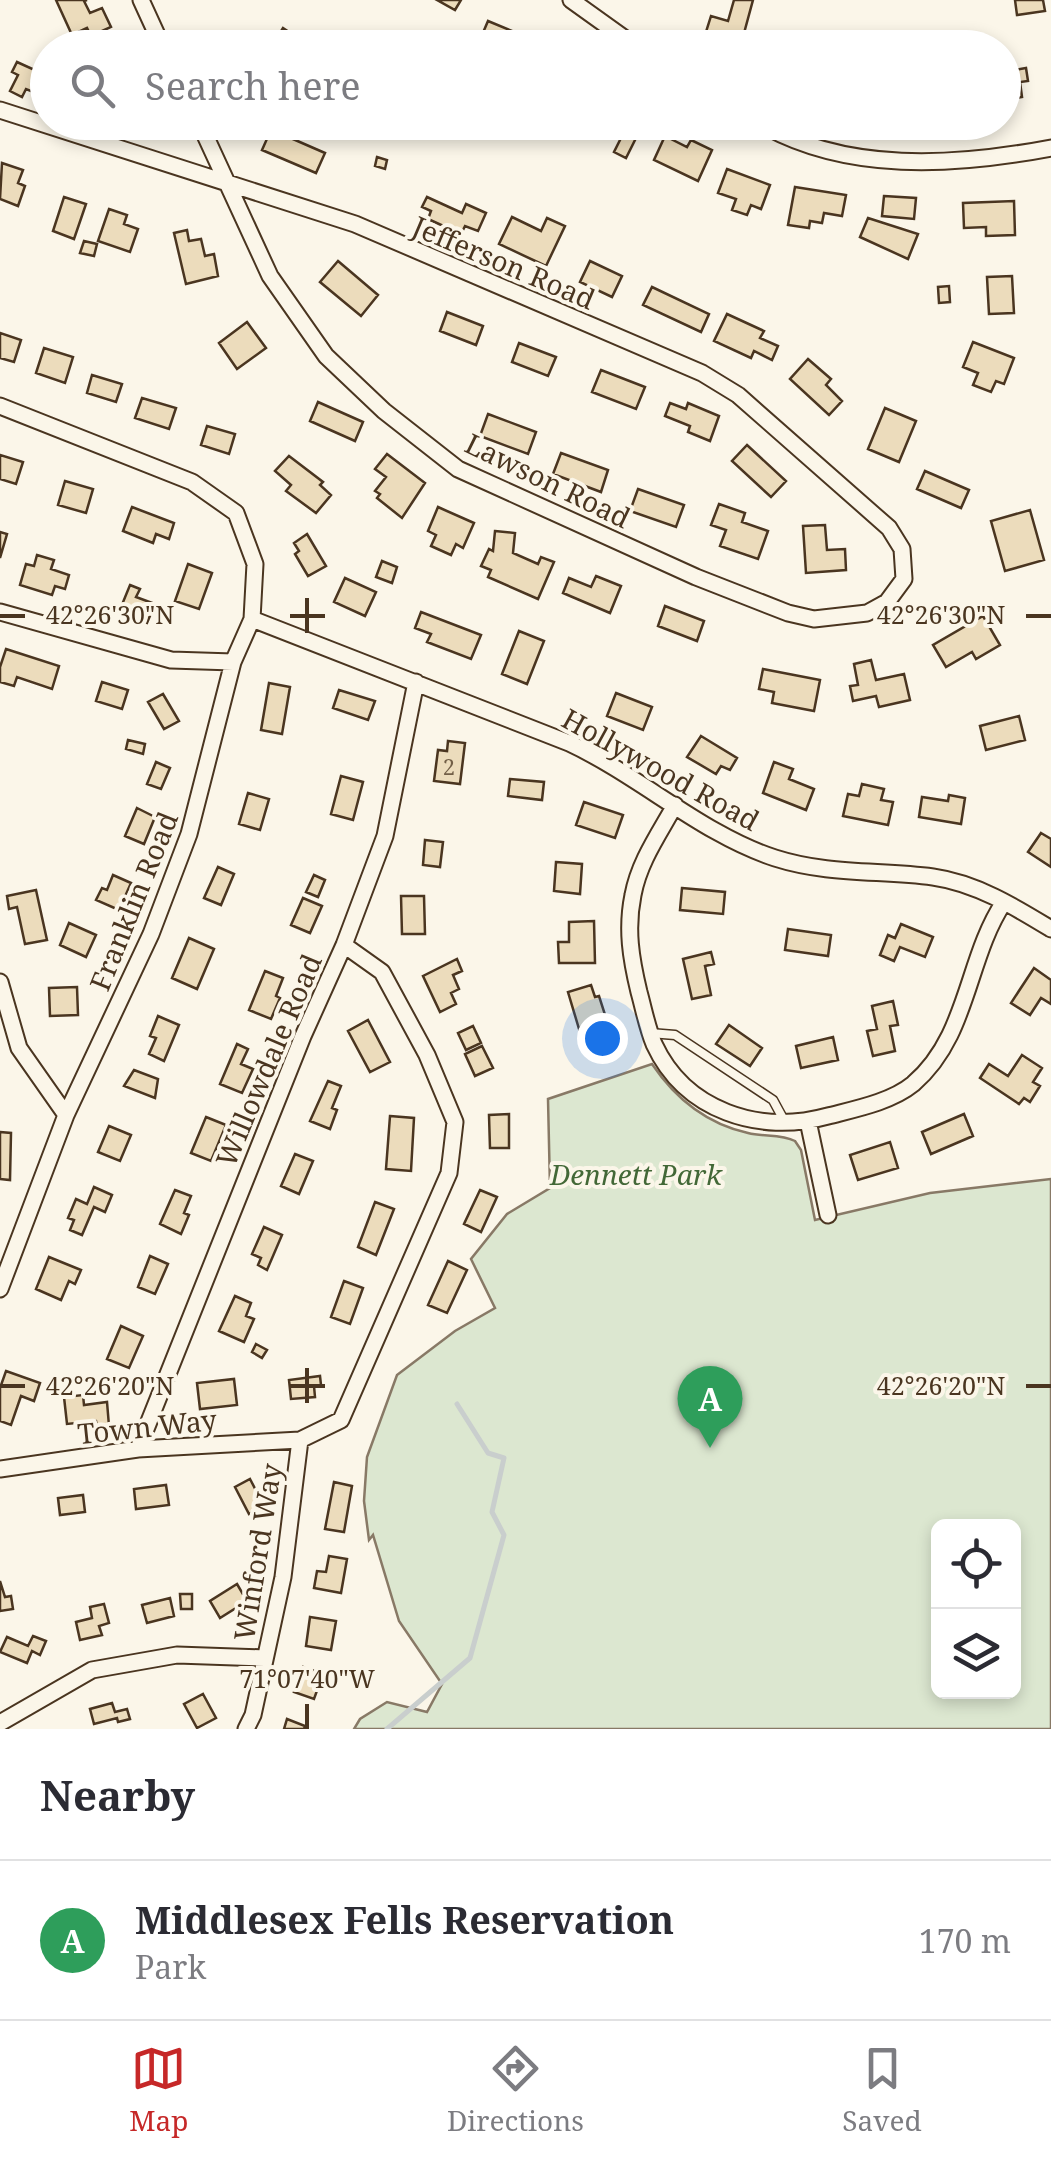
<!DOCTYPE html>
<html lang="en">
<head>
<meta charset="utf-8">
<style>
	:root { --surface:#fff; --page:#f7f7f7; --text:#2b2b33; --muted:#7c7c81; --line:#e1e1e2; --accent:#c62828 }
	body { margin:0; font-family:"Noto Serif",serif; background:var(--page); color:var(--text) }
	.controls { position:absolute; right:30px; bottom:30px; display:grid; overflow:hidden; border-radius:15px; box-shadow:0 5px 15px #0003 }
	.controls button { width:90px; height:90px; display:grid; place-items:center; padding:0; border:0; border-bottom:2px solid var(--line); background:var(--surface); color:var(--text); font:50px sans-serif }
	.you { position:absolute; left:602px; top:1038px; width:35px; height:35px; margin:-25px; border:8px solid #fff; border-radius:50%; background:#1a73e8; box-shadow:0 0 0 15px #1a73e833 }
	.badge { display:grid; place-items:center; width:65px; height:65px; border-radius:50%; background:var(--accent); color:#fff; font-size:32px; font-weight:700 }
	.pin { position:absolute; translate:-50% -82px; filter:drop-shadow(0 2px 5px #0008) }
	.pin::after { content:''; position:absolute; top:52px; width:35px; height:30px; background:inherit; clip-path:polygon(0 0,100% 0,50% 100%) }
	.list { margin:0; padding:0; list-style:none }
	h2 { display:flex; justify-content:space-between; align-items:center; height:130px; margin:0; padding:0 40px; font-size:42px }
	h2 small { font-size:32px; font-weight:400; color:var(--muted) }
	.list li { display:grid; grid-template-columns:65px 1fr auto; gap:30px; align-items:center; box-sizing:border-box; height:160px; padding:0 40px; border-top:2px solid var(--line) }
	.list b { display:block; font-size:38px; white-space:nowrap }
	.list p { margin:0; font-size:32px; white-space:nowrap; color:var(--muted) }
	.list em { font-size:32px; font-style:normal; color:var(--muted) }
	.icon { flex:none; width:55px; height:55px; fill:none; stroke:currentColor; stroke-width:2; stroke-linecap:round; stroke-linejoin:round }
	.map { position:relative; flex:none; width:1051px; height:1729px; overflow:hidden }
	.search { position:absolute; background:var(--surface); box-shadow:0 5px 15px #0003; left:30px; right:30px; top:30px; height:110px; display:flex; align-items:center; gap:25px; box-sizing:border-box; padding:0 35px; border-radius:55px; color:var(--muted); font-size:38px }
	.sheet { height:290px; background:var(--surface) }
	nav { display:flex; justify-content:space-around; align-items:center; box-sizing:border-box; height:140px; border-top:2px solid var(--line); background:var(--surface); font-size:28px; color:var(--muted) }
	nav a { display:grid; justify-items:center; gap:5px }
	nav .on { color:var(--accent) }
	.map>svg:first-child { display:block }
	.green { fill:#dce7d0; stroke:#887966; stroke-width:2.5; fill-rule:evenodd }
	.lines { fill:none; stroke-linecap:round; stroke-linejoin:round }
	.stream { stroke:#c9cecd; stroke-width:5 }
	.building { fill:#ecdcbc; stroke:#4a3520; stroke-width:2.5 }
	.lane-casing { stroke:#4a3520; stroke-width:11 }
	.street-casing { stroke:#4a3520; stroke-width:19 }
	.lane { stroke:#fbf6e9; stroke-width:8 }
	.street { stroke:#fbf6e9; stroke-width:15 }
	.ticks { fill:none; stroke:#4a3520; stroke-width:4 }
	.labels { text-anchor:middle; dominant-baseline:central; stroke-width:8; stroke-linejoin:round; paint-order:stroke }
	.number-label { font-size:22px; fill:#725f47 }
	.street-label { font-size:28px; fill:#4a3520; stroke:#fbf6e9 }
	.park-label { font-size:28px; font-style:italic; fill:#436837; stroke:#fbf6e9 }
	.ticks-label { font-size:25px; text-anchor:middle; fill:#4a3520; stroke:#fbf6e9; stroke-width:8; stroke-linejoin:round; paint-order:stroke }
</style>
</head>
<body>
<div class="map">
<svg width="1051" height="1729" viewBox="0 0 1051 1729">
	<rect width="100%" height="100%" fill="#fbf6e9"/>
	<path class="green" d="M652,1064C675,1098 707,1124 748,1133C764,1137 781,1134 795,1141L801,1150L815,1220L930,1193L1051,1179V1729H354L360,1719L387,1702L427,1712L442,1684L399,1621L373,1535L369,1540L364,1501L367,1457L397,1375L455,1331L495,1308L471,1259L507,1214L550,1188L548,1099ZM938,1526H1014V1692H938Z"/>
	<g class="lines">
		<path class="stream" d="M387,1729L470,1658L504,1535L492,1512L504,1458L488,1453L457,1404"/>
	</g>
	<path class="building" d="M56,0H87L84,1L90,13L102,8L111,27L91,36L87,28L72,35Z
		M437,0H461L455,10Z
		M734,0H753L740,48L718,46L720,36L706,32L711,16L728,21Z
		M1015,0H1043L1045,11L1017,15Z
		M488,21L534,40L531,48H499L501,43L482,35Z
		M283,28L307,44L305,48H285L275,41Z
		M17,62L48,76V89L44,88L41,95L26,89L22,97L10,91L18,75L12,72Z
		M1026,68L1028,81L1020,82L1022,97L1004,100V72Z
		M605,122H644L626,158L614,152L624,132Z
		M274,123L289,129L286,136L325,153L316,173L262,150Z
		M665,136L687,147L691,140L712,150L698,181L654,160Z
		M377,157L387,160L385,169L375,166Z
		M2,163L23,170L18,183L25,186L18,206L0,199Z
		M727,169L770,185L761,209L751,205L747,215L732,210L736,199L718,193Z
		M795,187L846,195L842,216L824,213L822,223L810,221L809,228L788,225Z
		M884,196L916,198L914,219L882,216Z
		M64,197L86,204L74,239L53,231Z
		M427,197L462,213L466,204L486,213L478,231L465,226L461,234L428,219L431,211L422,207Z
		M1014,201L1015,235L986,236V227L964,228L963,203Z
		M109,209L127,215L124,224L138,229L130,252L98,241Z
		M512,217L541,231L547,218L565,226L546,266L499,244Z
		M868,218L918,234L908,259L860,237Z
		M187,230L189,241L201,239L205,256L214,254L218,276L186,284L174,233Z
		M84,241L97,244L94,256L80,253Z
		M338,261L378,295L361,316L320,282Z
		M590,261L622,276L612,297L580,282Z
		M1012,276L1014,313L989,314L987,277Z
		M949,286L950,302L939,303L938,287Z
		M652,287L709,314L701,332L643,305Z
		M447,312L483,326L476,345L440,331Z
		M727,314L764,331L760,338L778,346L772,360L754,351L751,358L714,341Z
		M247,322L266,348L237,369L219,343Z
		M0,333L21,340L14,362L0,358Z
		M973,342L1014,358L1004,384L996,381L991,392L973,385L978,373L963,367Z
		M519,343L556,357L548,376L512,362Z
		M44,348L73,357L65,383L36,373Z
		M808,359L831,379L826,385L842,401L829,415L790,379Z
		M601,370L645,387L636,409L592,392Z
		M92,375L122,384L116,402L87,393Z
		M142,398L176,408L169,429L135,418Z
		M318,402L363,422L355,441L310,421Z
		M670,403L686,409L688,403L719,416L710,441L688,432L690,426L665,416Z
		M885,408L916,421L899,462L868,449Z
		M488,414L536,432L528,454L480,436Z
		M207,426L235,434L229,454L201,445Z
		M747,445L786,481L771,497L732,461Z
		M561,453L608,470L601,492L553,474Z
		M387,454L425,483L402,518L377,498L380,494L375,491L386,477L375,469Z
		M0,455L23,462L16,484L0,479Z
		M289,456L323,482L320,485L331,495L316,513L286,491L291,485L275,471Z
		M925,471L969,490L961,508L917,489Z
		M65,481L93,489L86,513L58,505Z
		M638,489L684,505L676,527L630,511Z
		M719,504L745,513L742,522L768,531L758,559L720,546L726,530L711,525Z
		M132,507L174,523L169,539L156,534L153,543L123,531Z
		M438,507L474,523L463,548L456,544L451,555L431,546L436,535L428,531Z
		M1030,510L1044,560L1005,571L991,521Z
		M825,525L827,550L845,549L846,570L806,573L803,526Z
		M495,531L515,533L513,553L538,564L541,557L554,562L538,599L488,577L491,570L481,566L489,549L493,551Z
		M0,532L7,534L0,558Z
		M307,534L326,566L308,576L295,554L299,551L294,543Z
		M37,555L54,560L51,569L69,575L65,589L55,586L52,595L20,585L26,564L34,566Z
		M382,561L397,567L392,583L376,577Z
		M188,564L212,573L199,609L175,601Z
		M596,576L621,586L610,613L563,593L569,578L591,587Z
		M345,578L376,592L365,616L334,602Z
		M130,585L140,589L136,597L155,604L147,623L119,612Z
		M665,606L704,621L697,641L658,626Z
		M421,612L481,635L471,659L427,642L431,634L415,628Z
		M983,616L1000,645L976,659L972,652L946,667L933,645Z
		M519,631L544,641L527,684L502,674Z
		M6,649L59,666L52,689L17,677L14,686L0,682V667Z
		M871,660L876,680L904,674L910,700L879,707L876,696L853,701L850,686L858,685L854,664Z
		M763,669L820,680L814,711L772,703L774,692L759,689Z
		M102,682L128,690L122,709L96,701Z
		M269,683L290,687L282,734L261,730Z
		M339,690L375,701L368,720L333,708Z
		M616,693L652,707L643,730L607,716Z
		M163,694L179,721L164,729L148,702Z
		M1019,716L1025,740L986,750L980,726Z
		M701,736L737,758L730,770L721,766L716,774L687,757Z
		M128,740L145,744L143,754L126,749Z
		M448,741L465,743L460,784L434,781L438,750L447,751Z
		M156,762L170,768L161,789L147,784Z
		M774,762L793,769L789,779L814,789L806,810L763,793Z
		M341,776L363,782L353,820L331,814Z
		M510,779L544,782L542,800L508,796Z
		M862,784L884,789L881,800L893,802L888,825L843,816L848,794L859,796Z
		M248,793L269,799L260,830L239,824Z
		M949,795L965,798L961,824L919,817L922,797L948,801Z
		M584,802L623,815L615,838L576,825Z
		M137,808L155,817L144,844L125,836Z
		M1041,833L1051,839V867L1028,852Z
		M425,840L443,842L440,867L423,865Z
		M556,862L582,864L580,894L554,891Z
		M218,867L234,874L221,905L204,898Z
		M113,875L131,883L119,910L96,900L102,888L107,890Z
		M314,875L325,880L318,897L306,892Z
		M682,888L725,892L723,914L680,910Z
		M36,890L47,940L25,944L17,907L9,909L7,896Z
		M401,896H424L425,934H402Z
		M303,898L322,906L310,933L291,925Z
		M594,921L595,963H559L558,942H569V922Z
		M69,923L96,935L86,957L60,945Z
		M901,924L933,937L925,957L900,947L894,961L880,955L888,935L895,938Z
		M788,929L831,935L828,956L785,950Z
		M189,938L214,949L197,989L172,978Z
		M711,952L714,964L705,966L711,995L692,999L683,959Z
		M457,959L462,971L453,975L459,989L451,993L456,1004L440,1012L423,976Z
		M1034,968L1051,980V1004L1041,998L1030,1015L1011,1003Z
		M265,971L283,978L276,996L280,998L271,1019L249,1010Z
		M591,985L595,997L599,996L607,1021L597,1025L599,1034L582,1039L568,992Z
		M77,987L78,1015L50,1016L49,988Z
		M893,1001L898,1025L890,1026L895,1051L873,1056L867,1031L877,1029L872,1006Z
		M158,1016L179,1025L164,1061L149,1054L156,1038L150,1036Z
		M368,1020L390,1062L370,1072L348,1031Z
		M729,1025L762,1048L750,1066L716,1044Z
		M473,1026L481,1043L466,1050L458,1033Z
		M833,1037L838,1060L801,1068L796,1046Z
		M237,1044L248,1049L241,1064L253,1069L242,1093L220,1084Z
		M482,1046L493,1068L475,1076L465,1054Z
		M1022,1055L1042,1068L1033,1082L1040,1086L1030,1102L1024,1098L1019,1104L980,1078L989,1064L1008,1076Z
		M134,1070L158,1079L155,1098L124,1086Z
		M328,1081L341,1086L332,1108L337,1110L330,1129L310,1121Z
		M509,1114V1148H490L489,1115Z
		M964,1114L973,1136L931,1154L922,1132Z
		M390,1116L414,1118L411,1171L386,1169Z
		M206,1117L226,1125L211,1161L191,1153Z
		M109,1126L131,1135L120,1161L98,1152Z
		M0,1132L11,1133L10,1180L0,1179Z
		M890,1142L898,1168L858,1180L850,1155Z
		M295,1154L313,1161L299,1194L281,1186Z
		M94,1187L112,1195L105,1212L94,1207L82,1235L70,1230L74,1220L68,1218L76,1199L87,1204Z
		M175,1190L191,1196L184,1213L189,1215L181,1234L160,1224Z
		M480,1190L497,1197L481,1232L464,1224Z
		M375,1202L394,1209L376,1255L358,1247Z
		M264,1227L282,1235L267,1270L258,1265L261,1258L252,1254Z
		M150,1256L168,1264L155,1294L138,1287Z
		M49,1257L81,1270L75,1284L69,1281L61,1300L36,1289Z
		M448,1261L467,1270L447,1313L428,1305Z
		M344,1281L363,1288L350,1324L331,1317Z
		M235,1296L251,1303L246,1316L254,1319L244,1342L219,1331Z
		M121,1326L143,1336L129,1368L107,1359Z
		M256,1344L267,1350L262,1358L252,1352Z
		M6,1371L40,1383L34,1401L21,1396L11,1425L0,1421V1388Z
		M320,1376L321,1385L314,1386L315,1397L291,1399L289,1380Z
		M234,1379L237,1405L200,1409L197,1383Z
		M83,1395L84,1405L107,1402L109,1426L97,1427L96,1421L67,1424L64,1397Z
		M250,1479L264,1506L249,1514L235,1487Z
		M334,1482L352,1486L344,1532L325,1529Z
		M166,1485L169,1505L136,1509L134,1489Z
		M83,1495L85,1512L60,1515L58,1498Z
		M329,1556L347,1559L341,1593L314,1588L317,1571L326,1572Z
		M0,1581L5,1597L11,1596L13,1609L0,1611Z
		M237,1584L247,1601L220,1618L210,1601Z
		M180,1594H192V1609H181Z
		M170,1598L174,1616L147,1623L142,1605Z
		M104,1604L109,1623L99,1626L102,1635L80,1640L76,1622L92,1618L90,1607Z
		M310,1617L336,1621L331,1650L306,1646Z
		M33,1636L46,1641L40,1655L32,1651L27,1663L0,1652L7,1637L28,1646Z
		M303,1667L323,1674L314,1699L294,1692Z
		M203,1694L216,1718L197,1728L184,1704Z
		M112,1703L115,1712L127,1709L130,1719L118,1722L117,1718L94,1724L90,1709Z
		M287,1719L305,1726L304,1729H284Z"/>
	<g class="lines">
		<defs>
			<path id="lane" d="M650,1033L675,1035L773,1100L786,1124"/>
			<path id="street" d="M141,0L163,48
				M571,0L638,48
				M0,110L355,224L702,373L738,395L889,528L902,549L904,579L887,602L867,613L814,619L788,613L696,577L458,469L384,411L326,356L270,276L199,122
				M758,122C845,174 956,166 1051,148
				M0,406L192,482L236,513L255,564L252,619L233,662L189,834L151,934L66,1115L0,1289
				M0,612L171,660L233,662
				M252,619L569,743C640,776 703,835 775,858C828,875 879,870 933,877C976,883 1015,907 1051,929
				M675,805C659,834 639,862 633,895C626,929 631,959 639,992C644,1010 647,1027 654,1044C685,1111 759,1135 828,1116C855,1109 891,1102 913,1084C969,1036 966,959 1004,902
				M0,982L19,1048L66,1115
				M808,1121L828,1215
				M138,1449L303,1036L344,945L385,836L416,682
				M0,1469L138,1449L300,1440L341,1420L449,1173L455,1122L427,1055L382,972L344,945
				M0,1723L92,1670L177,1655L265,1658
				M246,1729L253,1715L283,1577L300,1440"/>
		</defs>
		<use href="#lane" class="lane-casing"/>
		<use href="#street" class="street-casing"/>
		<use href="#lane" class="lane"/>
		<use href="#street" class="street"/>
	</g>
	<path class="ticks" d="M307,598V633M0,616H25M290,616H325M1026,616H1051M307,1368V1403M0,1386H25M290,1386H325M1026,1386H1051M307,1704V1729"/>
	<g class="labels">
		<g class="number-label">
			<text x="449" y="766">2</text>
		</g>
		<g class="street-label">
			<text transform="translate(504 262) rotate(23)">Jefferson Road</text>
			<text transform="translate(548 480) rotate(26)">Lawson Road</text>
			<text transform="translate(661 769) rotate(29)">Hollywood Road</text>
			<text transform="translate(133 901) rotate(-68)">Franklin Road</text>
			<text transform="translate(268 1060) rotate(-67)">Willowdale Road</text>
			<text transform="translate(147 1426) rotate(-6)">Town Way</text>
			<text transform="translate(257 1552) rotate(-81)">Winford Way</text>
		</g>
		<g class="park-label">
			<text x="636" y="1174">Dennett Park</text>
		</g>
	</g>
	<g class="ticks-label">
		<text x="110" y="624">42°26'30"N</text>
		<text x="941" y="624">42°26'30"N</text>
		<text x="110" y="1395">42°26'20"N</text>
		<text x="941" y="1395">42°26'20"N</text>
		<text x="307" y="1688">71°07'40"W</text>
	</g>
</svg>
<div class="controls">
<button><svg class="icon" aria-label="locate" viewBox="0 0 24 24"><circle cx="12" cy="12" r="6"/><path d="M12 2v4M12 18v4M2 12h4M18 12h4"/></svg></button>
<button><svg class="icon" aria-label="layers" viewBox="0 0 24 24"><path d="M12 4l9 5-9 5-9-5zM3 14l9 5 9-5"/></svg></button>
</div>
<div class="you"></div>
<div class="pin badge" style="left:710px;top:1448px;background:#2e9e5b">A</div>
<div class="search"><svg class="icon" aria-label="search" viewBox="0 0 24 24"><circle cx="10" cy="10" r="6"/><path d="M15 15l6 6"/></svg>Search here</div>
</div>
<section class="sheet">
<h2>Nearby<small></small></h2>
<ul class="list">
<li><span class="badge" style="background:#2e9e5b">A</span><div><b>Middlesex Fells Reservation</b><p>Park</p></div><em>170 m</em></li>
</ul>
</section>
<nav>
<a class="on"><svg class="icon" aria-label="map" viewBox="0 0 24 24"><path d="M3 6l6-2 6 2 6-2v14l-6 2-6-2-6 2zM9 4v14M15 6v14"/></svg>Map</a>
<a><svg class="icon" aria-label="directions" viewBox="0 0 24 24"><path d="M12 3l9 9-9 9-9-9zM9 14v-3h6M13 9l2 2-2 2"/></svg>Directions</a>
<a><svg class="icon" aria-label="saved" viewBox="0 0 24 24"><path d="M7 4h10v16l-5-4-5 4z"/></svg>Saved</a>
</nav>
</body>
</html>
